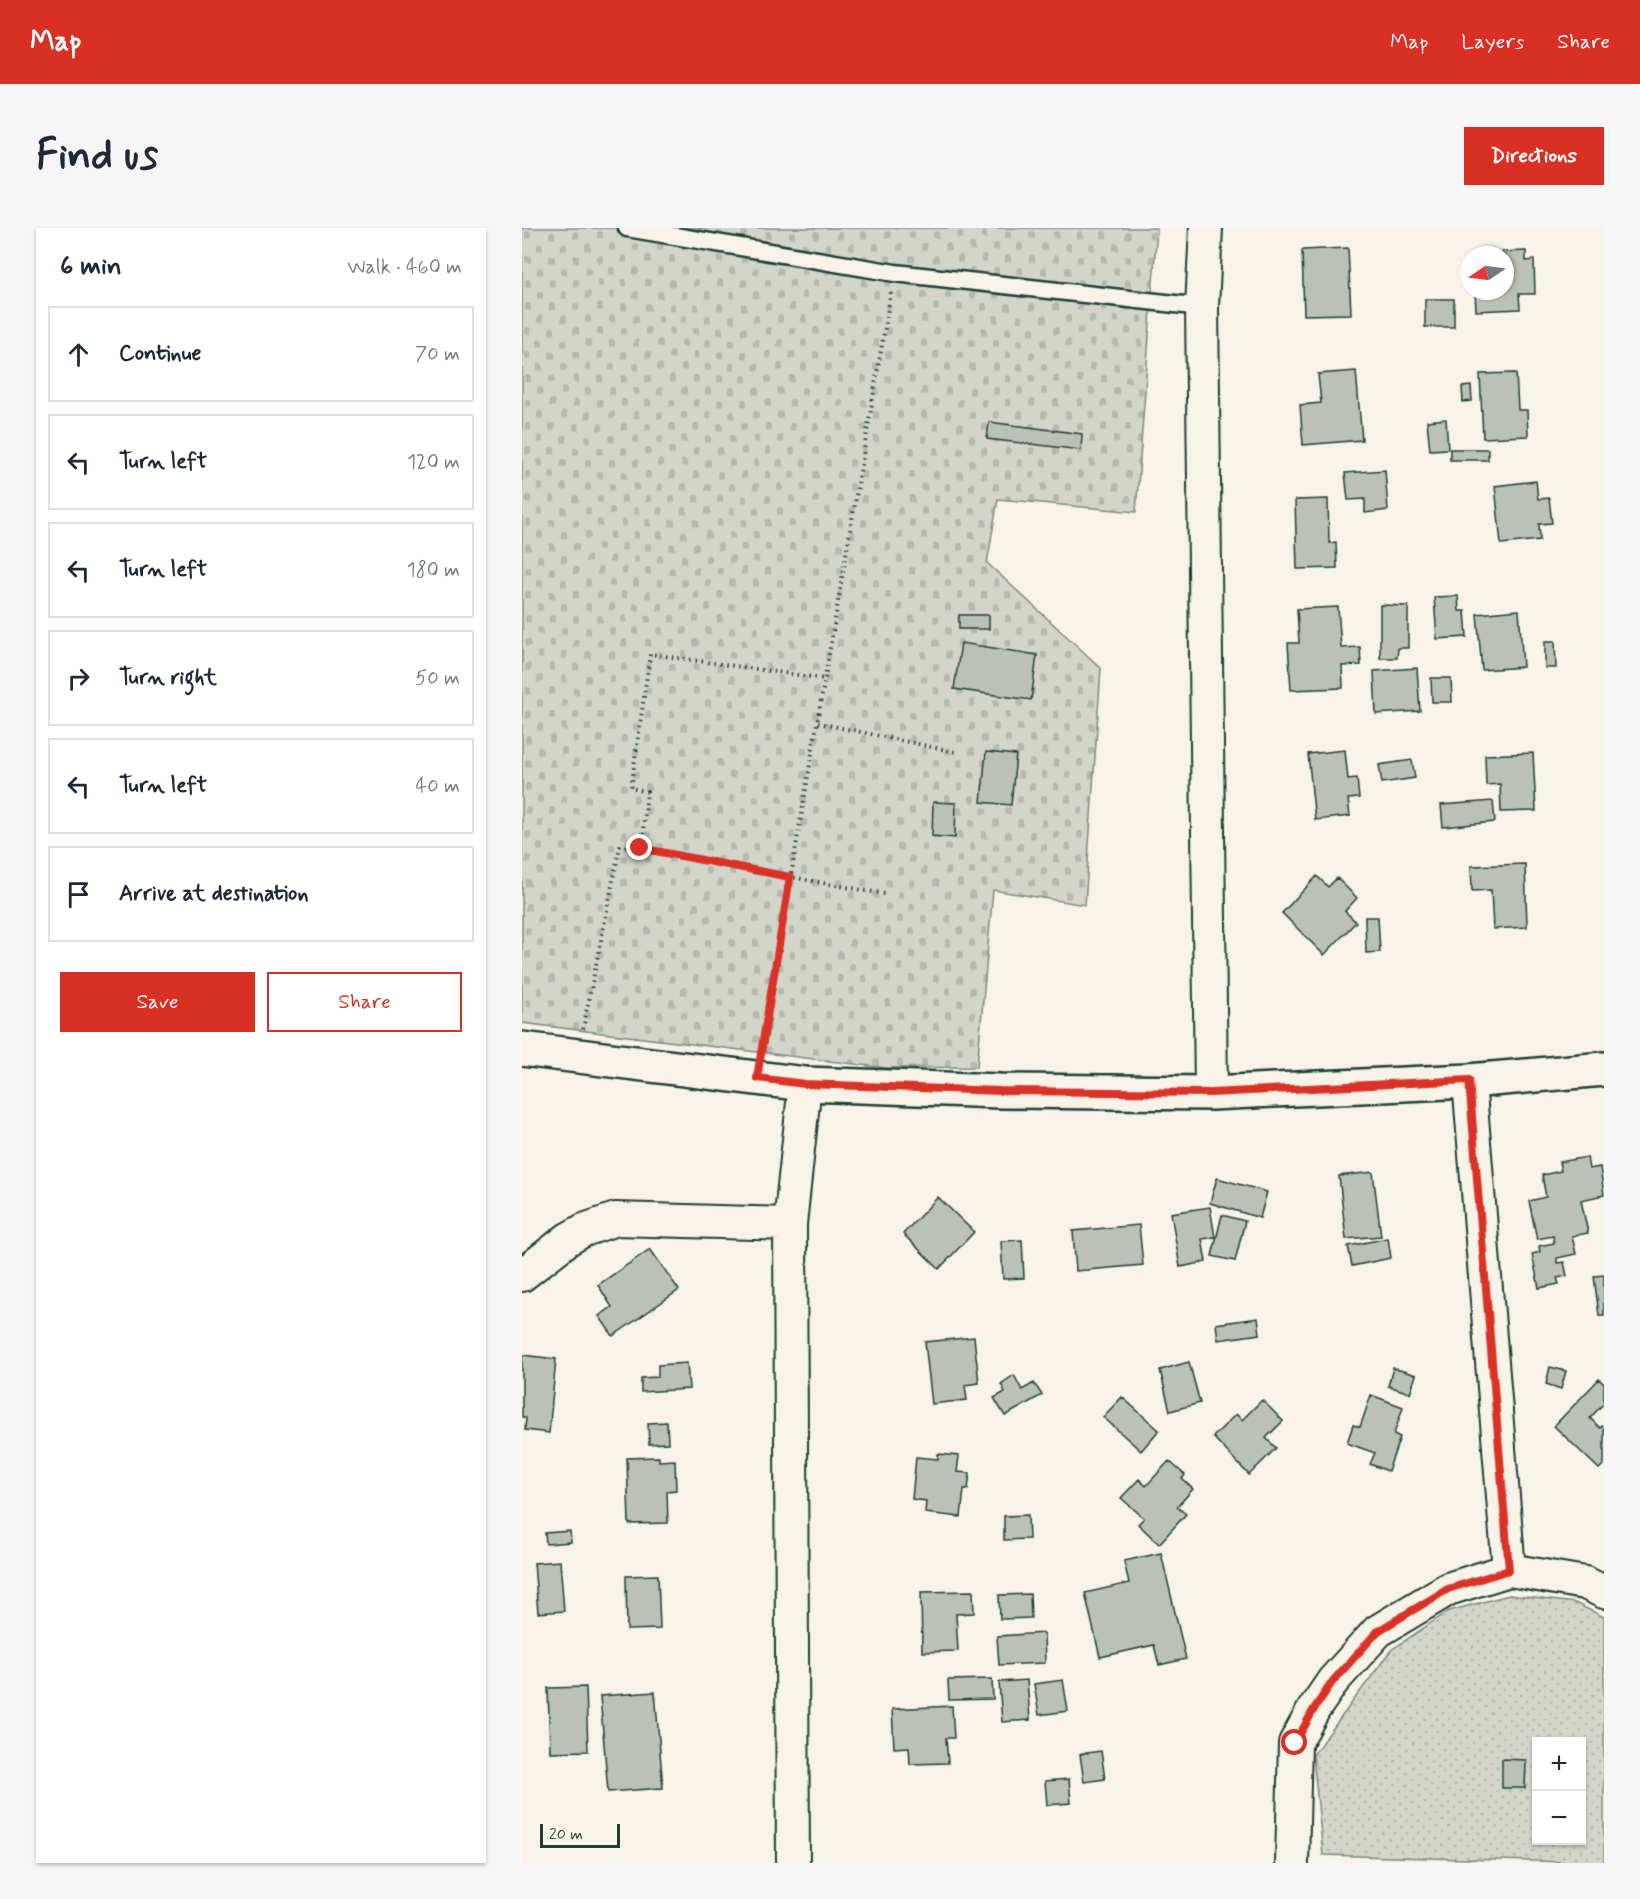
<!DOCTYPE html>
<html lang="en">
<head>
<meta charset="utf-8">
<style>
	:root { --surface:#fff; --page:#f6f6f7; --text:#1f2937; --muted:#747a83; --line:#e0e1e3; --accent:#d93025 }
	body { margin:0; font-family:Mynerve,sans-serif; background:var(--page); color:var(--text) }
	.controls { position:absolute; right:18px; bottom:18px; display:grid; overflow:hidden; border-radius:0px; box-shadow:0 2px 4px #0004 }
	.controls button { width:54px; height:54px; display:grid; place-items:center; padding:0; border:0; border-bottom:2px solid var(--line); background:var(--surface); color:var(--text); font:30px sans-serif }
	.compass { position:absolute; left:938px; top:18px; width:54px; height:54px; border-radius:50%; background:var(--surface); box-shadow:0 2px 4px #0004; rotate:257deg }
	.scale { position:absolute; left:18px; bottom:15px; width:80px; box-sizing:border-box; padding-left:6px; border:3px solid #1f3d34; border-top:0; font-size:16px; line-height:21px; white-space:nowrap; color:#1f3d34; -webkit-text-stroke:4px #f7f3e8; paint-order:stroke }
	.stop { position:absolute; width:18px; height:18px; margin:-14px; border:4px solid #d93025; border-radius:50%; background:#fff }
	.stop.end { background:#d93025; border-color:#fff; box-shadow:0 2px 6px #0008 }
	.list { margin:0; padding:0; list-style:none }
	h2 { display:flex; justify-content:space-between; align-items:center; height:78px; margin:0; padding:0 24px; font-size:26px }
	h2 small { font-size:20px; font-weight:400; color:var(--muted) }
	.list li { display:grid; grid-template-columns:39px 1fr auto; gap:18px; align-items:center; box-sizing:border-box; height:96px; margin:0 12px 12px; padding:0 12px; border:2px solid var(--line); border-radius:0px }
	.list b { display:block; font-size:22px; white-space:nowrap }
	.list em { font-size:20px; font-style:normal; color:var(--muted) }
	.actions { display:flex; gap:12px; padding:18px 24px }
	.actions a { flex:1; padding:14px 0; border:2px solid var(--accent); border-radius:0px; text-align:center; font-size:21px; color:var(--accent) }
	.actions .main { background:var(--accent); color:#fff }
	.icon { flex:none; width:33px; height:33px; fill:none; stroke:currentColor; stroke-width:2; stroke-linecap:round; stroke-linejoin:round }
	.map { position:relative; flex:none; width:1082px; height:1635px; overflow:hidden; border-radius:0px }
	header { display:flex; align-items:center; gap:36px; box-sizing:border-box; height:84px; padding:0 30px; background:var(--accent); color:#fff }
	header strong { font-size:28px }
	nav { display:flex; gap:33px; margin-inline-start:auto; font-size:21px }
	.intro { display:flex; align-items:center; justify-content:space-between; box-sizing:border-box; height:144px; padding:0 36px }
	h1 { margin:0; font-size:42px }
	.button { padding:15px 27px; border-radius:0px; background:var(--accent); color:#fff; font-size:21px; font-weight:700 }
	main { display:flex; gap:36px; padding:0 36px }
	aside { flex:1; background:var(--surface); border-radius:0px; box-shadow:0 2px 4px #0004 }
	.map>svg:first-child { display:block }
	.grass { fill:url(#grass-dots); stroke:#79897f; stroke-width:1.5; fill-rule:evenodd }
	.cemetery { fill:url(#cemetery-stones); stroke:#79897f; stroke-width:1.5 }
	.building { fill:#bbc1b6; stroke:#1f3d34; stroke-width:1.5 }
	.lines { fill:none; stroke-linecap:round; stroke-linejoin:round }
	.lane-casing { stroke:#1f3d34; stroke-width:21 }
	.street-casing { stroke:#1f3d34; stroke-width:36 }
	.secondary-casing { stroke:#1f3d34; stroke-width:38 }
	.path { stroke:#1f3d34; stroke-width:4; stroke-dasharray:1.5 4.5; stroke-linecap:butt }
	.lane { stroke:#f7f3e8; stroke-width:16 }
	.street { stroke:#f7f3e8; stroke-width:32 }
	.secondary { stroke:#f7f3e8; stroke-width:33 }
	.route { stroke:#d93025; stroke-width:8 }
</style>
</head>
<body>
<header>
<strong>Map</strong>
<nav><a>Map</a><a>Layers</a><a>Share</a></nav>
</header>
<div class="intro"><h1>Find us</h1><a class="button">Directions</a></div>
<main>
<aside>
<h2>6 min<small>Walk · 460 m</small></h2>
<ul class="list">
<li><svg class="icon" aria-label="ahead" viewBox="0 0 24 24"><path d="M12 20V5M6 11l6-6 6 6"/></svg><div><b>Continue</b></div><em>70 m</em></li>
<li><svg class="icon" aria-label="left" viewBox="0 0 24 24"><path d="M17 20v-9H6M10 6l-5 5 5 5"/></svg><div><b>Turn left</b></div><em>120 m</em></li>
<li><svg class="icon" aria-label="left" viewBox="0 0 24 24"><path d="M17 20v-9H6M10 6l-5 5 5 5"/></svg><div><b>Turn left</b></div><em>180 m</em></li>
<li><svg class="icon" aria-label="right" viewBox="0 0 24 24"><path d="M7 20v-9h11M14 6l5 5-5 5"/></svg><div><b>Turn right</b></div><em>50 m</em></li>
<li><svg class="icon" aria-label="left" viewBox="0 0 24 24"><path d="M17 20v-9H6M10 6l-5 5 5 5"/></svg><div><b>Turn left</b></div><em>40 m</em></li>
<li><svg class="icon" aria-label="arrive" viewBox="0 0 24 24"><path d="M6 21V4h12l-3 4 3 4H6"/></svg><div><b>Arrive at destination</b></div></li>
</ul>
<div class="actions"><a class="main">Save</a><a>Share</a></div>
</aside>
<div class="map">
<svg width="1082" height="1635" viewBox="0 0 1082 1635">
	<defs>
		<pattern id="grass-dots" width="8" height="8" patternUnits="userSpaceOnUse" patternTransform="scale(1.5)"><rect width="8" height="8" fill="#d3d5ca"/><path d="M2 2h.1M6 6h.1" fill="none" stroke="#b5b8ae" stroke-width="1.8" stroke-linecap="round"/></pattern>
		<pattern id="cemetery-stones" width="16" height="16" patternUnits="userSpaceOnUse" patternTransform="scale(1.5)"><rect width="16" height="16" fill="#d3d5ca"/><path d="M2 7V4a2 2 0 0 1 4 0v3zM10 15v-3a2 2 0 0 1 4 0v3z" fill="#b5b8ae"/></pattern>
	</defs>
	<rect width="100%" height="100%" fill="#f7f3e8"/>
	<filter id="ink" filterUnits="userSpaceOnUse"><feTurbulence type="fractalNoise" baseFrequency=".0167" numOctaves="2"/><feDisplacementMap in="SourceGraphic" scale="12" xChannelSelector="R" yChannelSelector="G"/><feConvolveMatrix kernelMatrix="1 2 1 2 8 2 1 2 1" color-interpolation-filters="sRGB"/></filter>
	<g filter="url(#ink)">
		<path class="grass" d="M987,1367L1053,1375L1082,1389V1635L801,1627L791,1527L869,1422L927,1383ZM1014,1514H1060V1612H1014Z"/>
		<path class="cemetery" d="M0,0H635L614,284L476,271L465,335L579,440L563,677L471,662L455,839L364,840L0,795Z"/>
		<path class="building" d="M826,20L829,86L782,87L780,22Z
			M1004,23V33L1012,32L1013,66H997L998,81L954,83L953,63H983V27H951V25Z
			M903,71H932V99H903Z
			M834,143L840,212L781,217L778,177L799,175L796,146Z
			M994,145L996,182H1005L1006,208L961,210L958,146Z
			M949,158L950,173L941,174L940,159Z
			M924,191L926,221L908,222L905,193Z
			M467,194L560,206L559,222L465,211Z
			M928,221H966V232H928Z
			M863,242L866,282L843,285V271L826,272L823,245Z
			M1014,253L1016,271L1027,270L1030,295L1017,296L1018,312L979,316L973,258Z
			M806,271L807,315L814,314L815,340L775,341L773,272Z
			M936,368L937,383H943L945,409L915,411L912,369Z
			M858,377L886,378V420H876L875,430H858Z
			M816,379L819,420L838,419L839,437L820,438L821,460L769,462L766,415H777L775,381Z
			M997,382L1001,439L960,442L955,386Z
			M437,387H467V401H437Z
			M1023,413H1033L1034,440H1023Z
			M439,415L515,427L509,472L432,461Z
			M895,440L898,483L854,486L852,443Z
			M909,450H929L930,474H910Z
			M823,522L826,551L835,550L837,570L826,571L828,588L793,592L786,526Z
			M464,524L494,527L489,577L459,574Z
			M1011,525L1014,583L979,584L978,556L964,557L963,527Z
			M890,532L893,550L860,555L857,537Z
			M971,573L973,594L921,599L919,577Z
			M411,574L434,575L433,610L410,608Z
			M1003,636L1005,699L971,701L969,662L950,663L949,638Z
			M795,648L806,659L815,650L835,670L823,683L834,694L802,727L760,685Z
			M843,689H856L858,724L844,725Z
			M1065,929L1067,941L1078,939L1082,967L1059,972L1066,1005L1050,1008L1054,1026L1035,1030V1035L1042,1034L1045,1048L1035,1050L1037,1056L1017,1060L1010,1026L1018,1024L1017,1018L1032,1015L1031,1008L1015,1011L1007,973L1024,969L1020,947L1039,943L1037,934Z
			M851,944L859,1008L824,1011L817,948Z
			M695,950L745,964L738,990L688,975Z
			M416,969L452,1004L417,1041L381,1006Z
			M688,979L693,1009L680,1011L684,1034L658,1039L649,985Z
			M700,987L723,993L713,1033L690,1028Z
			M617,997L621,1037L554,1043L551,1003Z
			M866,1010L869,1030L830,1038L826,1018Z
			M500,1012L502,1050L481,1051L479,1013Z
			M128,1021L157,1062L91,1108L77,1088L90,1079L76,1057Z
			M1082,1047V1087H1077L1072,1048Z
			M736,1090L738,1106L696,1112L694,1096Z
			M452,1109L457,1155L443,1157L445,1172L410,1176L403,1114Z
			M0,1127L34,1131L27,1205L3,1202L4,1190L0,1189Z
			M667,1134L678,1175L648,1183L638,1142Z
			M165,1135L167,1161L119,1164V1150L136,1149V1137Z
			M1028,1139L1044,1143L1039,1161L1024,1156Z
			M871,1140L894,1147L888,1165L866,1158Z
			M492,1147L500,1162L512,1155L520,1167L483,1188L472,1170L483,1164L479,1156Z
			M1077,1151L1082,1156V1175L1068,1190L1078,1200L1080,1198L1082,1200V1236L1077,1241L1032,1198Z
			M849,1167L881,1179L872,1206L878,1209L866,1243L848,1236L853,1225L825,1215L831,1197L838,1199Z
			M600,1169L637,1202L619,1223L581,1189Z
			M740,1172L761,1193L744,1210L754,1220L727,1247L691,1209L714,1186L720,1192Z
			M145,1194L146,1215L127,1216L126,1195Z
			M416,1226L437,1228L435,1244L448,1245L446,1261H442L439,1289L403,1285L404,1273L390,1271L394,1229L416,1231Z
			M137,1229V1233L153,1232L154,1262L145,1263L146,1295L107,1296L105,1230Z
			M647,1233L663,1247L660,1251L671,1261L655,1279L664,1286L637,1316L616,1296L622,1290L599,1270L617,1251L624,1258Z
			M506,1287L507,1311L482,1312V1288Z
			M48,1303L49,1314L24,1316L23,1305Z
			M639,1325L664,1431L637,1437L632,1417L578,1429L563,1365L607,1355L602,1333Z
			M38,1333L42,1383L16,1385L12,1335Z
			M136,1347L138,1401L105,1402L104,1348Z
			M451,1363L452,1385L434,1386L436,1423L400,1424L399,1364Z
			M508,1366L509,1390L478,1391L477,1367Z
			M522,1405L523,1435L477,1437L475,1408Z
			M470,1451L471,1471L427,1472L426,1452Z
			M505,1452L508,1492L480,1494L477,1454Z
			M541,1452L546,1483L517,1487L512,1456Z
			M64,1459L66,1523L28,1524L26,1460Z
			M133,1464L141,1560L86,1564L78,1468Z
			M430,1478L432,1510H424L426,1535L388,1536L387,1519L372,1520L370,1481Z
			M579,1523L583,1551L562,1554L558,1526Z
			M980,1531L1004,1532L1003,1560H980Z
			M547,1551L549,1575L525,1577L523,1553Z"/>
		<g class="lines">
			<defs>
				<path id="lane" d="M105,0L373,45L680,79"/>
				<path id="street" d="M684,0L680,79L689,865
					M947,853L987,1342
					M0,1047L46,1011L62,1002L94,991L268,996
					M271,1635L268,996L283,856
					M770,1635L773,1515L792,1481L811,1453L856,1403L926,1361L987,1342L1063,1355L1082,1364"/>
				<path id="secondary" d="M0,821L283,856L478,863L689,865L947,853L1082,841"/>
			</defs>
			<use href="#lane" class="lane-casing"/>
			<use href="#street" class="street-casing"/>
			<use href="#secondary" class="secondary-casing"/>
			<path class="path" d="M296,495L434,524
				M119,620L268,649L363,666
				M61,801L98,618L119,620L125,564L109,560L128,426L304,451
				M239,823L369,64"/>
			<use href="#lane" class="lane"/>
			<use href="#street" class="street"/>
			<use href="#secondary" class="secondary"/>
		</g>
	</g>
	<g class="lines" filter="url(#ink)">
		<path class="route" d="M118,620L268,649L235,850L283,856L478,863L689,865L947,852L987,1342L926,1361L856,1403L811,1453L792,1481L773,1515"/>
	</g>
</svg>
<div class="controls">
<button>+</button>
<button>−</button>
</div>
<svg class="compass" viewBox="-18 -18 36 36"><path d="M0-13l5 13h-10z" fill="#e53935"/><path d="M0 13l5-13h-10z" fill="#747a83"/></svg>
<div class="scale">20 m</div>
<div class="stop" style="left:773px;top:1515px"></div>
<div class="stop end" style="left:118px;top:620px"></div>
</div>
</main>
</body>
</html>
